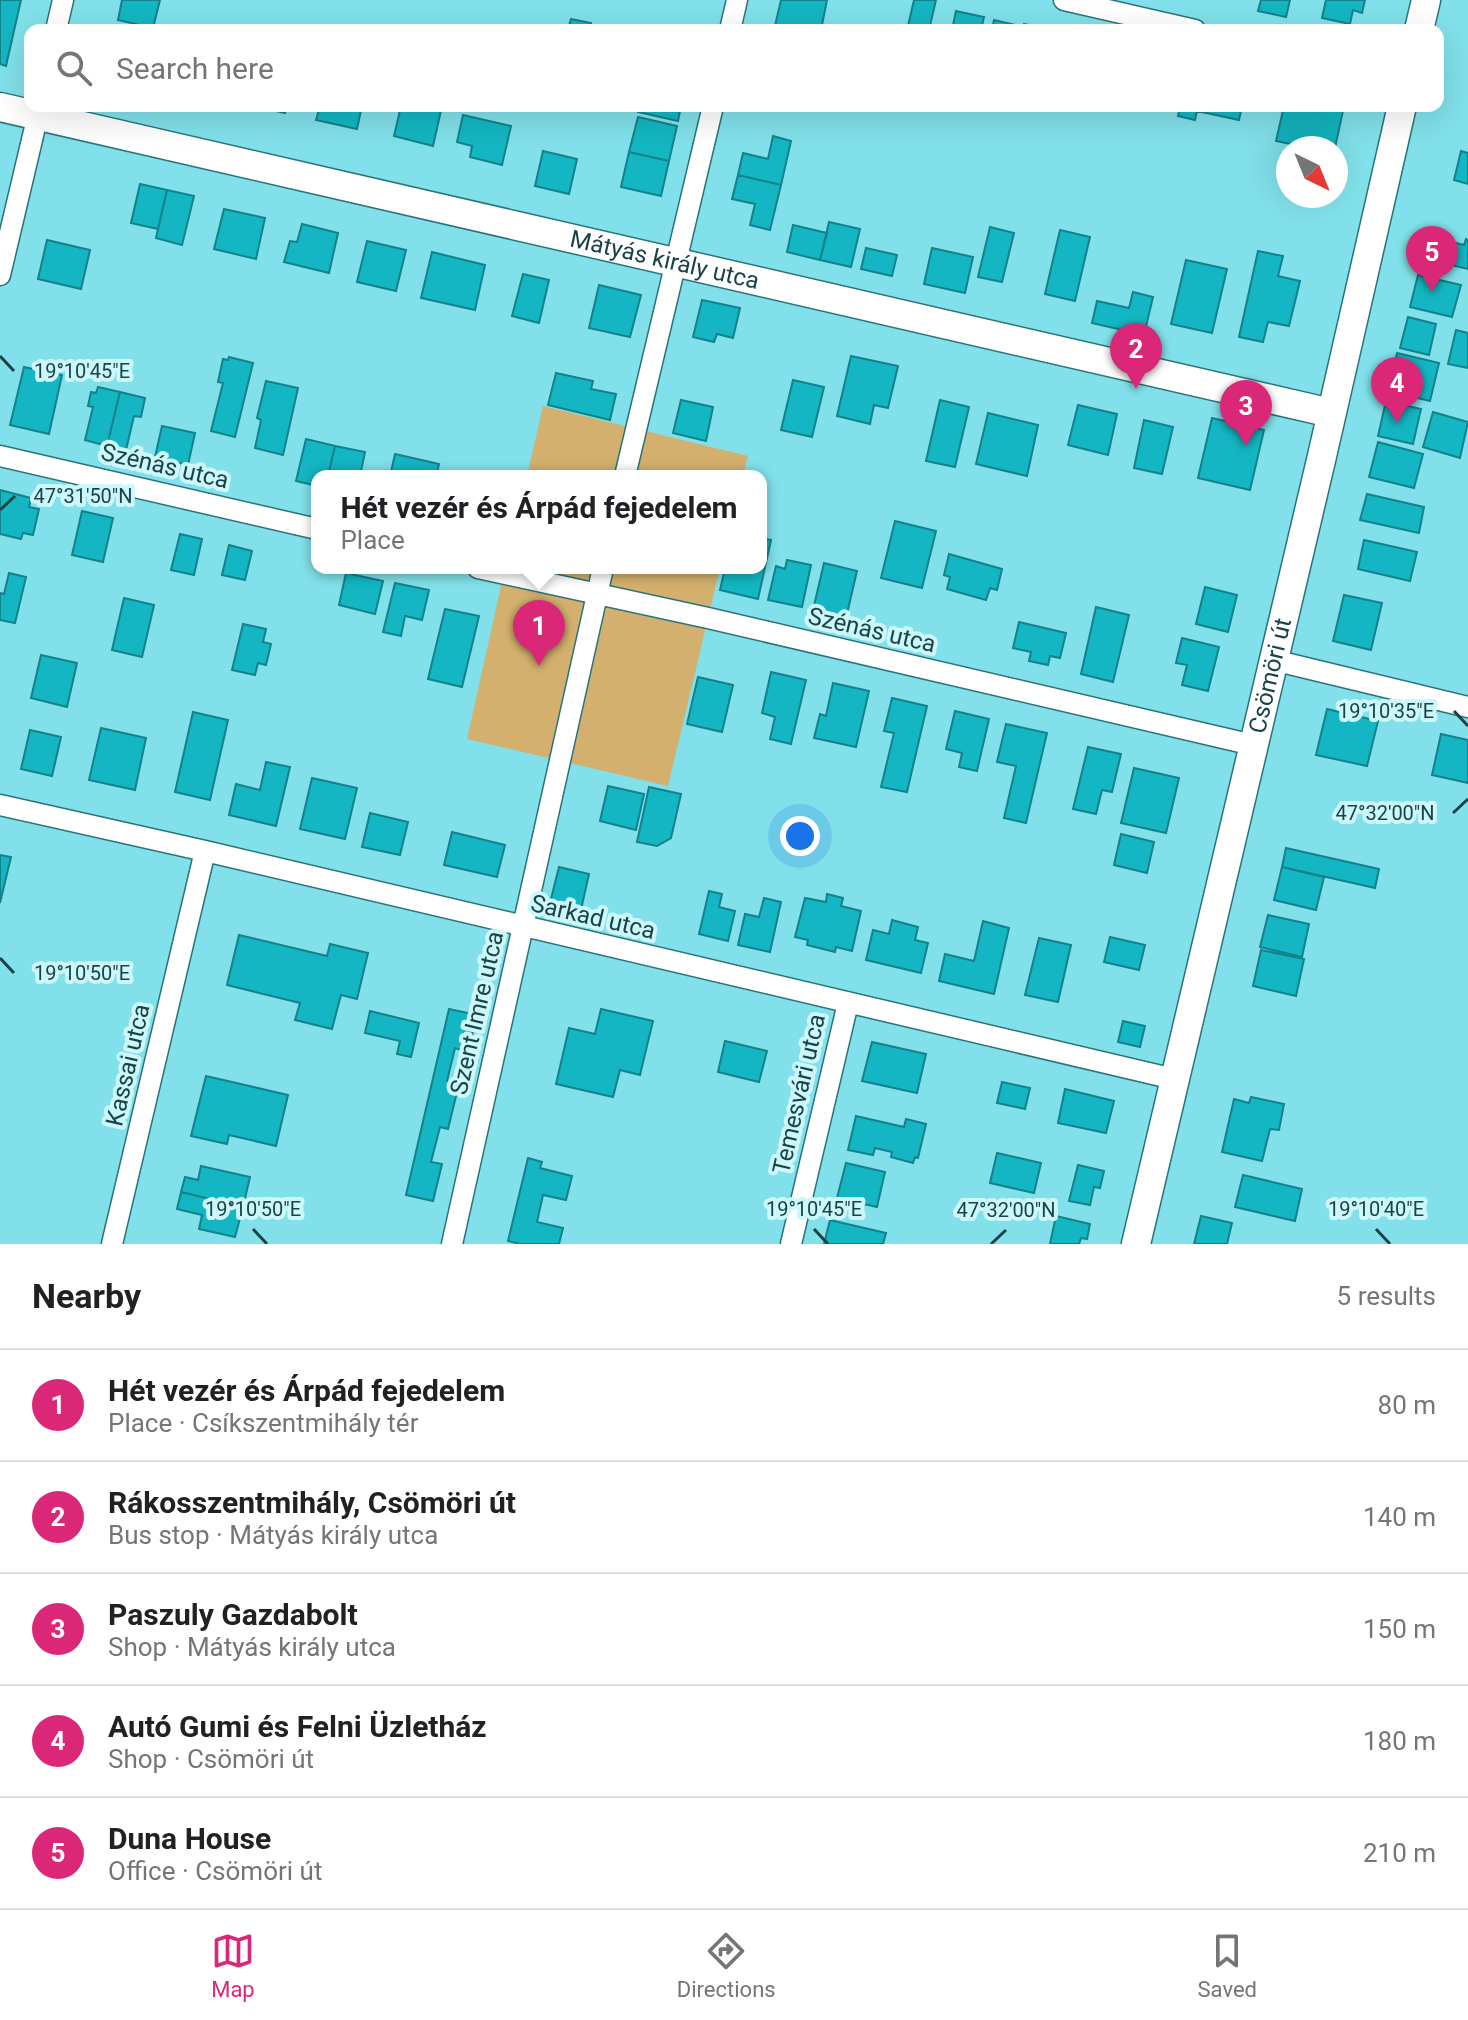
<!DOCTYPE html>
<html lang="en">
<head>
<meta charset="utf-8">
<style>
	:root { --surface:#fff; --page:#f2f2f2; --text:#202124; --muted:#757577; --line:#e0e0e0; --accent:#db2777 }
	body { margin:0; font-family:Roboto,sans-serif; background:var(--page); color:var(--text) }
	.compass { position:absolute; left:1276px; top:136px; width:72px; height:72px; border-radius:50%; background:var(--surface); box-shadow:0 8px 32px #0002; rotate:137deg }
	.you { position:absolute; left:800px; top:836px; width:28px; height:28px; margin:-20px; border:6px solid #fff; border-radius:50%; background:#1a73e8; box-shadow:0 0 0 12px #1a73e833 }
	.badge { display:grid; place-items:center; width:52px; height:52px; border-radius:50%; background:var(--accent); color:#fff; font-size:26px; font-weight:700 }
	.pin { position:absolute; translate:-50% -66px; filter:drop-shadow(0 2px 4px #0008) }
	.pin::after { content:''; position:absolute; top:42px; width:28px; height:24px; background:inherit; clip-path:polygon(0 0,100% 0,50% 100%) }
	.popup { position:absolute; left:311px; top:470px; width:456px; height:104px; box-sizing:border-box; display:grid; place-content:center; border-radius:16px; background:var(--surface); filter:drop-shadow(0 2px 6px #0005); font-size:26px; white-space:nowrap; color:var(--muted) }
	.popup b { font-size:30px; color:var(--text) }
	.popup::after { content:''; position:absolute; left:50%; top:100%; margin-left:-16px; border:16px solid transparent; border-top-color:var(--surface) }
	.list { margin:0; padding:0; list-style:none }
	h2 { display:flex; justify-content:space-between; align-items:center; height:104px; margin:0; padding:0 32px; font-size:34px }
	h2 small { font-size:26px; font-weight:400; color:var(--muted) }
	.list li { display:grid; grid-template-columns:52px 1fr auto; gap:24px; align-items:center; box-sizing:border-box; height:112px; padding:0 32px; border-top:2px solid var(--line) }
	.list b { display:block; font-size:30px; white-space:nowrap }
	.list p { margin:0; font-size:26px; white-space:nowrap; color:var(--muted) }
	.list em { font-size:26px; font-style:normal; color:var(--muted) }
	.icon { flex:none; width:44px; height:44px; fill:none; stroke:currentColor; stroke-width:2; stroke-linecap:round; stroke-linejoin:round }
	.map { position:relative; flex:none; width:1468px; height:1244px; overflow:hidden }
	.search { position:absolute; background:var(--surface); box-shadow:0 8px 32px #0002; left:24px; right:24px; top:24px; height:88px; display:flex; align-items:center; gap:20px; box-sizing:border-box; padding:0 28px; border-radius:16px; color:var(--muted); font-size:30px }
	.sheet { height:664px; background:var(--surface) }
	nav { display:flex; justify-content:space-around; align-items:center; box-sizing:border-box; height:112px; border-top:2px solid var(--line); background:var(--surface); font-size:22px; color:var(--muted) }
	nav a { display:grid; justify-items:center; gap:4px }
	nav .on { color:var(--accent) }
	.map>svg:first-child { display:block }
	.green { fill:#d3b06d }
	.building { fill:#13b6c2; stroke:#12828b; stroke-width:2 }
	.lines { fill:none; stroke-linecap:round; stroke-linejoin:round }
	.street-casing { stroke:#29747a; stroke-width:23 }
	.secondary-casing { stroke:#29747a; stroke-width:31 }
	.street { stroke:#fff; stroke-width:20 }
	.secondary { stroke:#fff; stroke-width:28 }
	.ticks { fill:none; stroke:#1a4346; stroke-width:3 }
	.labels { text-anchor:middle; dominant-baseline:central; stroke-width:8; stroke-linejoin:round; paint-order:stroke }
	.street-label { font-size:24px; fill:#1a4346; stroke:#ccf8fd }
	.ticks-label { font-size:20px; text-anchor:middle; fill:#1a4346; stroke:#ccf8fd; stroke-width:8; stroke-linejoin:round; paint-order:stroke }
</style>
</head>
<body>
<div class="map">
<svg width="1468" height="1244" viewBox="0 0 1468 1244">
	<rect width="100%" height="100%" fill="#81e0e9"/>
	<path class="green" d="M543,406L748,456L743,476H527Z
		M505,568H720L668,786L467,739Z"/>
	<path class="building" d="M0,0H21L6,66L0,64Z
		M122,0H160L153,28L118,20Z
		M781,0H827L821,30H774Z
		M914,0H936L929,30H907Z
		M1261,0H1290L1286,17L1258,11Z
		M1326,0H1365L1362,13L1353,10L1350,24L1322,18Z
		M956,11L984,17L981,30H952Z
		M571,19L591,23L590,30H554L555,26L568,29Z
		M994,20L1020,26L1019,30H992Z
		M1024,24L1053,30H1023Z
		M254,106H287L285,113Z
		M320,106H362L357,129L316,120Z
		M401,106H442L433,146L394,136Z
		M639,106H681L678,121L638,112Z
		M1180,106H1198L1195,120L1178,116Z
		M1198,106H1242L1239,120L1197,111Z
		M1284,106L1303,109L1304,106H1344L1335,148H1294L1295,145L1276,141Z
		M463,115L511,126L502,165L470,157L472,146L457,142Z
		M638,117L677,126L669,161L629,152Z
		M773,136L791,141L781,185L738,175L743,153L768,159Z
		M543,151L577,159L569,194L535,186Z
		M1461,151L1468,153V184L1454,180Z
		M629,152L669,161L661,196L621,187Z
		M738,175L781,185L770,230L750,225L755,204L732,199Z
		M140,184L167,190L158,229L131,223Z
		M167,190L194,196L182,245L156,238Z
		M224,209L265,218L256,259L214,249Z
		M829,222L860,229L851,267L820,260Z
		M302,224L338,233L329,273L284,262L290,241L297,242Z
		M793,225L827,233L820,260L787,252Z
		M990,227L1014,233L1002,282L978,277Z
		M1060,230L1090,237L1075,301L1045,294Z
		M1435,238L1464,245L1466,239L1468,240V269L1429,260Z
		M47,240L90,250L81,289L38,279Z
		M367,241L406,250L396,291L357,282Z
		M866,248L897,255L892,276L861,269Z
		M932,248L973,257L965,293L924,284Z
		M1258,251L1283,256L1278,276L1300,281L1289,326L1268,322L1263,342L1239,337Z
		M432,252L485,265L475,310L421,298Z
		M1186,260L1227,269L1212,333L1171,324Z
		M523,274L549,280L539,323L512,316Z
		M1418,275L1461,285L1452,317L1410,307Z
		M599,285L641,295L630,337L589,328Z
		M1133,292L1153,297L1144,335L1092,323L1097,301L1129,308Z
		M702,300L740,308L733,338L717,334L714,342L693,337Z
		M1408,317L1436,324L1429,355L1400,348Z
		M1456,330L1468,333V368L1448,364Z
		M1397,353L1439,363L1430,401L1388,391Z
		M851,356L898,366L888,408L874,405L870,424L837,416Z
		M229,357L253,363L235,437L211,431L223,383L218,382L223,359L228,360Z
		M24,367L62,375L49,434L10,425Z
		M556,373L593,381L591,389L616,394L610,420L548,405Z
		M793,380L824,387L812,437L781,430Z
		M266,381L298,388L283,455L255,448L261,420L257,418Z
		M98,387L120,392L107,446L85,440L93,407L88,406L91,392L96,393Z
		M120,392L145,398L141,417L134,416L126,450L107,446Z
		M681,400L713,407L706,441L673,433Z
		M940,400L969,407L955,467L926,461Z
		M1386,401L1421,409L1413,444L1378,436Z
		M1078,405L1117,414L1108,455L1068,445Z
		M1433,412L1468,422L1460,458L1423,447Z
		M988,413L1038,425L1027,476L976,464Z
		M1212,418L1264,430L1250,490L1198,478Z
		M1144,420L1173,427L1162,474L1134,468Z
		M162,426L195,433L188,465L155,457Z
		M306,439L335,446L328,476H317V486L296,481Z
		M1378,442L1423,454L1414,488L1369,477Z
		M335,446L365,452L360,476H328Z
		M395,454L439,464L436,476H390Z
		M0,490L31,498L29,507L39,509L33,535L23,533L21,539L0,534Z
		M1367,494L1424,507L1419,533L1360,520Z
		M82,511L113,518L103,562L72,555Z
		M895,521L936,531L922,588L881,578Z
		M180,534L202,539L194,575L171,570Z
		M761,538L771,540L758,599L720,590L725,568H761Z
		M1364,540L1417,552L1410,581L1358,569Z
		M229,545L252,551L245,580L222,575Z
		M949,554L1002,569L997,590L990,588L986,600L947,589L950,577L944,575Z
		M787,560L811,565L802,607L768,600L776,566L785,569Z
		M824,563L857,571L846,618L813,610Z
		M9,573L26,577L15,623L0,620V593L4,594Z
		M346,573L383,581L375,614L339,605Z
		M395,583L429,590L422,620L405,616L401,636L383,632Z
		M1205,587L1237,595L1228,632L1196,624Z
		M1344,595L1382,603L1371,650L1333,641Z
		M124,598L154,605L142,657L112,650Z
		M1096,607L1129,615L1113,682L1081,674Z
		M445,609L479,616L462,687L428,679Z
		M1019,622L1066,633L1060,658L1050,656L1048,665L1029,661L1031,652L1013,648Z
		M243,624L266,629L263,642L271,644L266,665L258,663L255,675L232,670Z
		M1182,638L1219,647L1208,691L1182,685L1187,665L1176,663Z
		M41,655L77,663L67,707L31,698Z
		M771,672L806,680L791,744L770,739L775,717L762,713Z
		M698,677L733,685L722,732L687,724Z
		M833,683L869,691L856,747L814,738L820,714L826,716Z
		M892,698L927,706L907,792L881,787L894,733L884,731Z
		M1327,709L1378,721L1367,766L1316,755Z
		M955,711L989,719L977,771L959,767L962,753L946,749Z
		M193,712L228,720L210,800L175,792Z
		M1006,724L1047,733L1026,823L1004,818L1016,766L997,762Z
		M101,728L146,738L135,790L89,780Z
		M30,730L61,737L52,776L21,769Z
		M1441,734L1468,740V783L1432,775Z
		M1088,747L1121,754L1112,792L1102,790L1096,814L1073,809Z
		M266,762L290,767L276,826L229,815L236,784L260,790Z
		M1134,768L1179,778L1166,833L1121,823Z
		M312,778L357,788L345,839L300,829Z
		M608,786L644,794L636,830L600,821Z
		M649,787L681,794L671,838L657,846L637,842Z
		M370,813L408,822L400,855L362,847Z
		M452,832L505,845L497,877L444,865Z
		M1121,834L1154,842L1147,873L1114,865Z
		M1286,848L1379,869L1375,888L1282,867Z
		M0,855L11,857L0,903Z
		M559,867L589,874L580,914L549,907Z
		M1282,867L1324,877L1316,910L1274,900Z
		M709,891L722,894L719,907L735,911L728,941L699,934Z
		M827,894L843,898L841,906L861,911L852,951L836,947L835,952L807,945L808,940L795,937L805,898L826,902Z
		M764,898L781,902L770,952L738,945L745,914L759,917Z
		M1268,915L1309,924L1302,957L1260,947Z
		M892,920L918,927L915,940L928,943L921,973L866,960L873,930L889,934Z
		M983,921L1009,928L994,994L939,981L945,954L974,961Z
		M239,935L327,956L330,944L368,953L357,999L341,995L332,1029L295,1020L300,1003L227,985Z
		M1110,937L1145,945L1139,970L1104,962Z
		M1039,938L1071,945L1058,1002L1025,995Z
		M1261,950L1304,959L1296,996L1253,986Z
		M449,1009L477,1015L468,1052L455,1048L447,1081L459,1084L448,1129L440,1127L431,1162L442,1164L433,1201L406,1195Z
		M601,1009L653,1021L640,1075L620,1070L613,1097L556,1084L569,1028L595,1034Z
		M370,1011L419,1023L411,1057L397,1054L400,1041L365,1033Z
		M1123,1021L1145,1026L1140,1047L1118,1042Z
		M725,1041L767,1051L759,1082L718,1072Z
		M872,1042L926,1054L917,1093L862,1081Z
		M206,1076L288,1095L276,1146L229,1135L227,1144L191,1136Z
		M1002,1082L1030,1088L1025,1109L997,1103Z
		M1065,1089L1114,1101L1106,1133L1058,1123Z
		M1251,1097L1284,1104L1279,1130L1270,1129L1262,1161L1222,1152L1234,1099L1249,1103Z
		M856,1116L904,1127L906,1119L926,1124L918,1158L915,1157L913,1163L891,1157L892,1152L875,1148L873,1155L848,1150Z
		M997,1153L1041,1163L1034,1193L990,1183Z
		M528,1158L542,1162L540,1168L572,1176L566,1200L543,1195L537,1222L563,1228L559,1244H520L508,1241Z
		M846,1163L885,1172L877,1207L837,1198Z
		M1078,1165L1104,1171L1100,1188L1094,1187L1090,1205L1069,1201Z
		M201,1166L250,1177L243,1207L181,1192L185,1177L198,1180Z
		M1243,1175L1302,1189L1295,1221L1235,1207Z
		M181,1192L243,1207L235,1237L199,1229L202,1215L177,1209Z
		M1056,1216L1090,1224L1087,1239L1081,1238L1079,1244H1050Z
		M1201,1216L1232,1223L1227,1244H1194Z
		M830,1220L886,1233L883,1244H824Z"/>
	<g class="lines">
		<defs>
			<path id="street" d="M1064,0L1195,30
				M56,30L63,0
				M730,30L737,0
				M0,275L40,106
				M0,456L317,529
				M625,476L713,106
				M478,568L708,618L1253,745
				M1273,660L1468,707
				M0,805L205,851L1174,1079
				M112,1244L205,851
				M452,1244L603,568
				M791,1244L848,1003"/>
			<g id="secondary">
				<path d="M1419,30L1426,0"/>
				<path id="s1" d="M0,107L1331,413"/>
				<path id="s2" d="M1136,1244L1322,456L1402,106"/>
			</g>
		</defs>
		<use href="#street" class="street-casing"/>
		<use href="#secondary" class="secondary-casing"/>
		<use href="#street" class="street"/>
		<use href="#secondary" class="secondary"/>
	</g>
	<path class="ticks" d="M0,356L14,371M0,510L15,496M1454,711L1468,726M1453,813L1468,799M0,958L14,973M253,1229L267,1244M814,1229L828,1244M1376,1229L1390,1244M991,1244L1006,1230"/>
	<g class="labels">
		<g class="street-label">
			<text stroke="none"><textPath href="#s1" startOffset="682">Mátyás király utca</textPath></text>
			<text transform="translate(165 466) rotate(13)">Szénás utca</text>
			<text transform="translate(872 630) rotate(13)">Szénás utca</text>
			<text stroke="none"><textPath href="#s2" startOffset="584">Csömöri út</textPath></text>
			<text transform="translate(593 917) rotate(13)">Sarkad utca</text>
			<text transform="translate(477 1013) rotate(-77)">Szent Imre utca</text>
			<text transform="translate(128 1065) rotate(-77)">Kassai utca</text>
			<text transform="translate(799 1094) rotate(-77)">Temesvári utca</text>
		</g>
	</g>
	<g class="ticks-label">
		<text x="82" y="378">19°10'45"E</text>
		<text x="83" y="503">47°31'50"N</text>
		<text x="1386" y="718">19°10'35"E</text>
		<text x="1385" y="820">47°32'00"N</text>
		<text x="82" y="980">19°10'50"E</text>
		<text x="253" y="1216">19°10'50"E</text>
		<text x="814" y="1216">19°10'45"E</text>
		<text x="1376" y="1216">19°10'40"E</text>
		<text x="1006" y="1217">47°32'00"N</text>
	</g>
</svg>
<svg class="compass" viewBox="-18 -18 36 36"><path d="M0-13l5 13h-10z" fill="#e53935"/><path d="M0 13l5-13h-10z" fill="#757577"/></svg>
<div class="you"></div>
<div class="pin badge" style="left:539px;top:666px">1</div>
<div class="popup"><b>Hét vezér és Árpád fejedelem</b>Place</div>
<div class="pin badge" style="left:1136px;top:389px">2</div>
<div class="pin badge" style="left:1246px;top:446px">3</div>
<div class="pin badge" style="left:1397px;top:423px">4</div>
<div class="pin badge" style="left:1432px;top:292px">5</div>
<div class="search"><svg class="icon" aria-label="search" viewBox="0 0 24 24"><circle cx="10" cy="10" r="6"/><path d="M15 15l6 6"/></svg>Search here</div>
</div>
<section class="sheet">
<h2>Nearby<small>5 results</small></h2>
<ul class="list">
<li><span class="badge">1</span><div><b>Hét vezér és Árpád fejedelem</b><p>Place · Csíkszentmihály tér</p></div><em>80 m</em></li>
<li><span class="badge">2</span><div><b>Rákosszentmihály, Csömöri út</b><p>Bus stop · Mátyás király utca</p></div><em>140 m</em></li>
<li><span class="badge">3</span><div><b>Paszuly Gazdabolt</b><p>Shop · Mátyás király utca</p></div><em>150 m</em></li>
<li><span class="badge">4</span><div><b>Autó Gumi és Felni Üzletház</b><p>Shop · Csömöri út</p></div><em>180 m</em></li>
<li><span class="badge">5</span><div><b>Duna House</b><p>Office · Csömöri út</p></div><em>210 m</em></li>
</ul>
</section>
<nav>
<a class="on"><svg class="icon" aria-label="map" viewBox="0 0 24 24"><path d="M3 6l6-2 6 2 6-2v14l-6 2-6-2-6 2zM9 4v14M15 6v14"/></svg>Map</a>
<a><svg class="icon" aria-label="directions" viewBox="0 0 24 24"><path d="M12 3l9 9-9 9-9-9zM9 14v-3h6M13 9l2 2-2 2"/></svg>Directions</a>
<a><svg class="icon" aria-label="saved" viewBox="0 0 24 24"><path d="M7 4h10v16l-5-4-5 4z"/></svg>Saved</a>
</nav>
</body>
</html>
